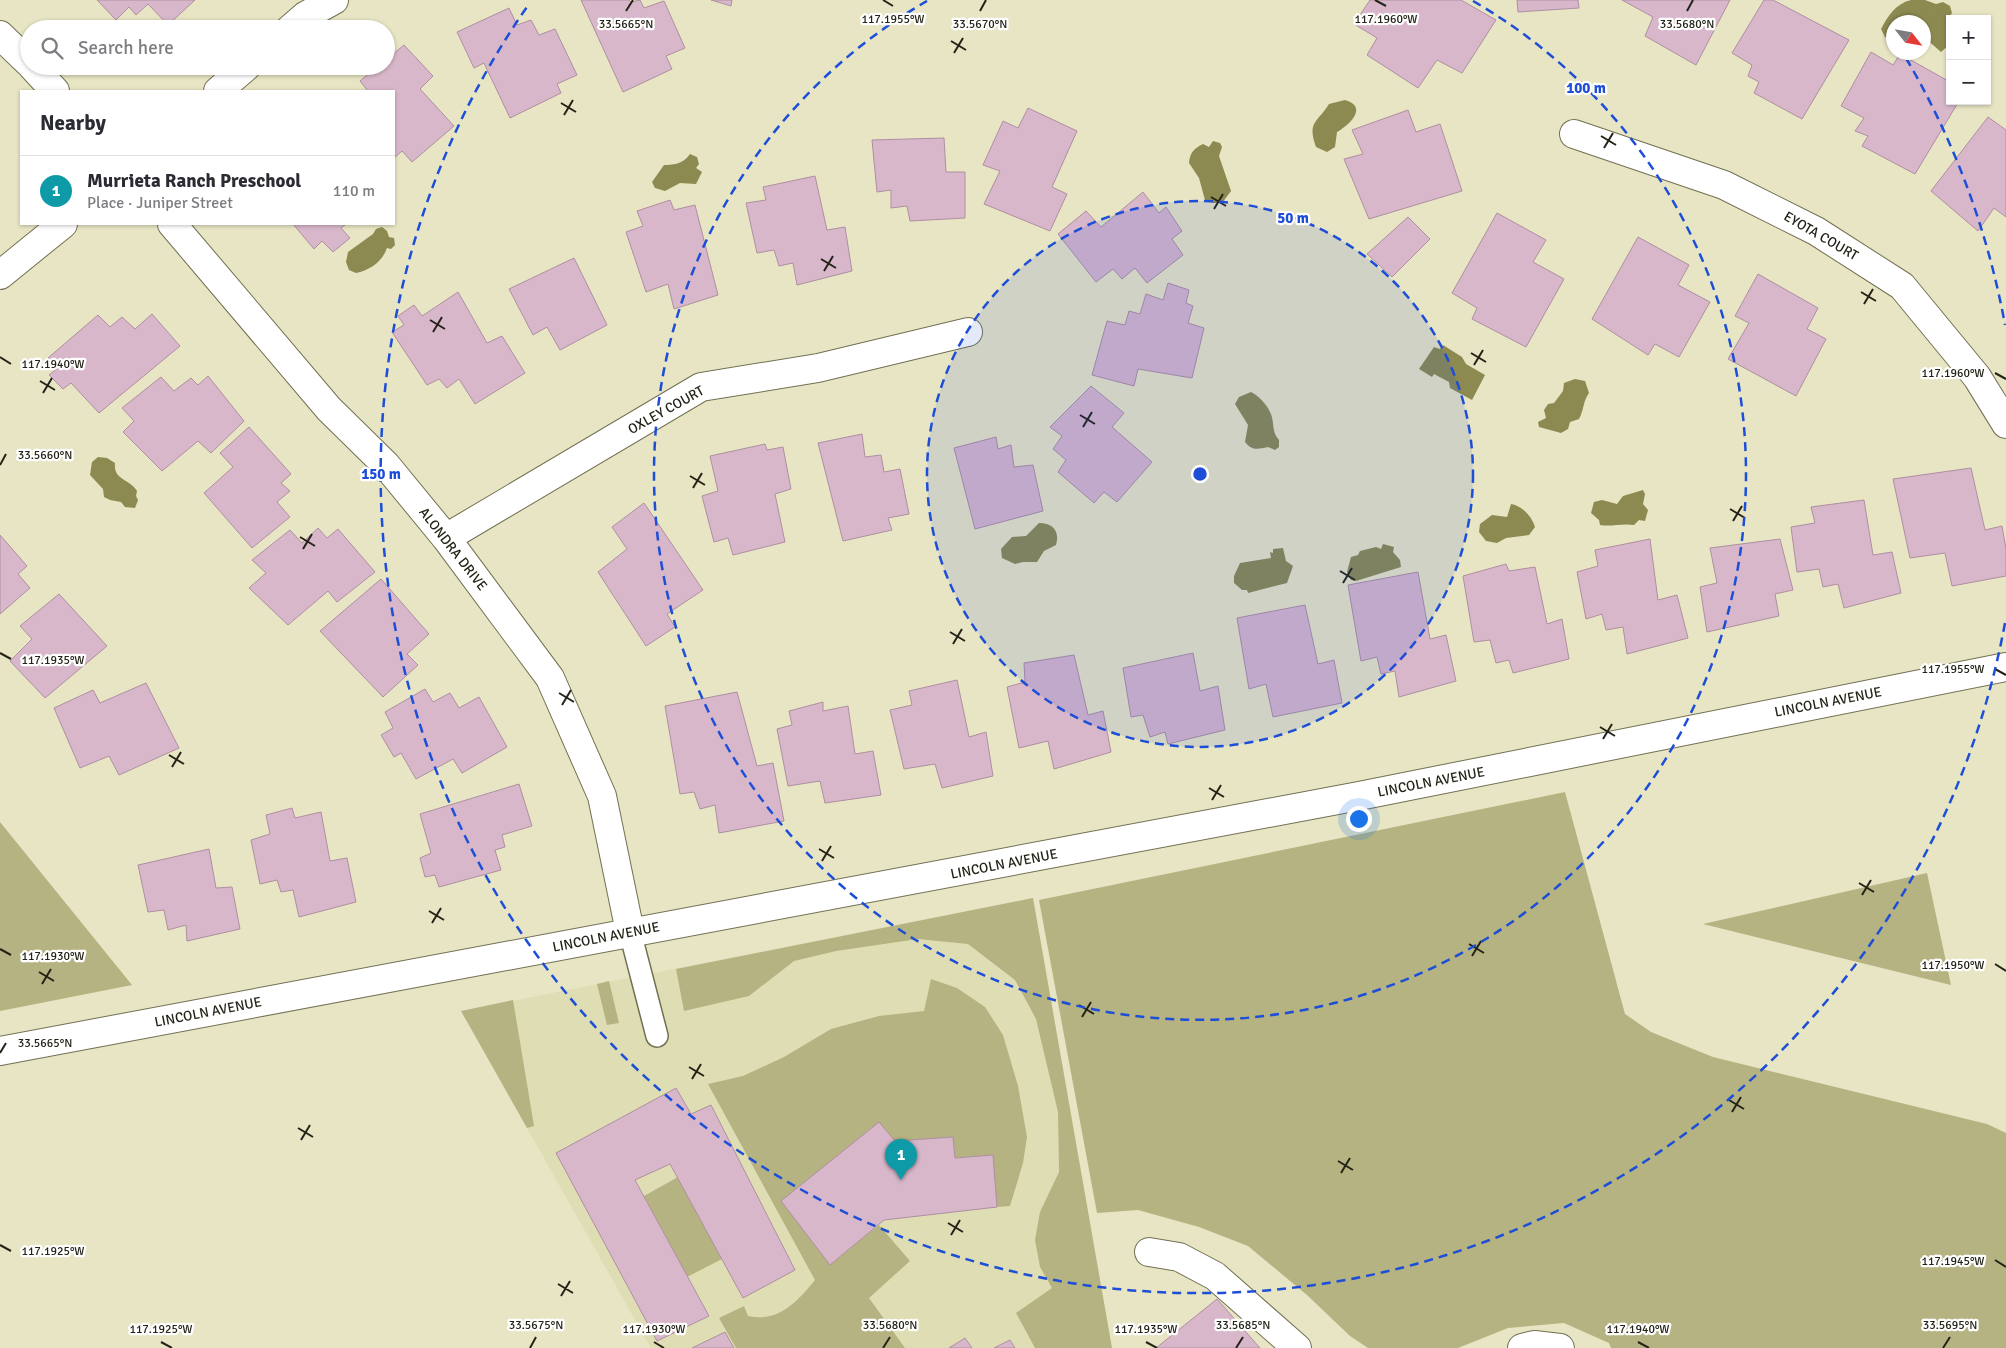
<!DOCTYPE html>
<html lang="en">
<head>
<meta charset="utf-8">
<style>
	:root { --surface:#fff; --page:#f2f2f3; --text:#2b2b33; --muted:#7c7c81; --line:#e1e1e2; --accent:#0b8043 }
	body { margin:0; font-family:Signika,sans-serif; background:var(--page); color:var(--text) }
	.controls { position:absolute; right:15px; top:15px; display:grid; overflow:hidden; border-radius:0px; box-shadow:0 1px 4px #0004 }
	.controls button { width:45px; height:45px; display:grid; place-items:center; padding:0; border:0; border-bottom:1px solid var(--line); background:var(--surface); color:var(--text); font:25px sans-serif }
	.compass { position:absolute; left:1886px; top:15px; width:45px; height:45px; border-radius:50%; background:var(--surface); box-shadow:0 1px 4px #0004; rotate:121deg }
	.you { position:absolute; left:1358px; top:818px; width:18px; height:18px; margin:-12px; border:4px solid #fff; border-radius:50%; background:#1a73e8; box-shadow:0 0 0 8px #1a73e833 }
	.badge { display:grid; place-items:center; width:32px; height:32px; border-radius:50%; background:var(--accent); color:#fff; font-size:16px; font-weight:700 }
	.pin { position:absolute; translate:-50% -41px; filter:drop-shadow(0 1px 2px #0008) }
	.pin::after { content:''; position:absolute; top:26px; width:18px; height:15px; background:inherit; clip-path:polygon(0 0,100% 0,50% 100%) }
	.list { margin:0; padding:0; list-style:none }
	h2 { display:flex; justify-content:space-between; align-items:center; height:65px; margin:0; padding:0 20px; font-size:21px }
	h2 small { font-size:16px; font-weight:400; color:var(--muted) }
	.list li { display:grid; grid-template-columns:32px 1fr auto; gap:15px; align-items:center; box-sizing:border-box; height:70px; padding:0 20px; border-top:1px solid var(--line) }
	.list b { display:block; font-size:19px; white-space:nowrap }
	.list p { margin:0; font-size:16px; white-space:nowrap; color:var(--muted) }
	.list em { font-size:16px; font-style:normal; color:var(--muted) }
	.icon { flex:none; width:28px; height:28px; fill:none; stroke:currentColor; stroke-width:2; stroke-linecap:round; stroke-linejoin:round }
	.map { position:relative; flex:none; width:2006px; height:1348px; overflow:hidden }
	.search { position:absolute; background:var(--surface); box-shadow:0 1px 4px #0004; left:20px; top:20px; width:375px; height:55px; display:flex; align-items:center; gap:12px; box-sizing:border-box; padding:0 18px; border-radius:28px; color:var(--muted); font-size:19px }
	.panel { position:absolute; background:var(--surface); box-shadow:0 1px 4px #0004; left:20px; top:90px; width:375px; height:135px; border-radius:0px }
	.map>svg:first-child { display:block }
	.built { fill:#deddb3 }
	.green { fill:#b6b382 }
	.water { fill:#8d8a51 }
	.building { fill:#d8b7ca; stroke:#ae8fa1 }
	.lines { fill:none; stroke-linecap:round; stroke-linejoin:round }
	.lane-casing { stroke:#727052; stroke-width:24 }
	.street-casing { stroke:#727052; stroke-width:30 }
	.secondary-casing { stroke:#727052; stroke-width:30 }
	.lane { stroke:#fff; stroke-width:21 }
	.street { stroke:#fff; stroke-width:28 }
	.secondary { stroke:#fff; stroke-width:28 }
	.ticks { fill:none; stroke:#242317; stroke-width:2 }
	.ring { fill:none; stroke:#1d4ed8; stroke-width:2.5; stroke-dasharray:9 6 }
	.labels { text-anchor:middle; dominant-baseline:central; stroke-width:4.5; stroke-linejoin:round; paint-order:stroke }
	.street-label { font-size:14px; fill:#242317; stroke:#fff }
	.ticks-label { font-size:12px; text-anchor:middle; fill:#242317; stroke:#fff; stroke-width:4.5; stroke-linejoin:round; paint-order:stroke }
	.centre { fill:#1d4ed8; stroke:#fff; stroke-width:2.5 }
	.ring-label { font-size:15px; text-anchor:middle; font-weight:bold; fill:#1d4ed8; stroke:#fff; stroke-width:4.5; stroke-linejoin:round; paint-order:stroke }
</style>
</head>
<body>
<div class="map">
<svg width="2006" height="1348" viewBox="0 0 2006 1348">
	<rect width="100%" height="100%" fill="#e7e5c3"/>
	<path class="built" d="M1033,898L1112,1348H651L461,1011Z"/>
	<path class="green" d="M1565,792L1625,1014L1651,1032L1713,1057L1987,1124L2006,1133V1348H1611L1609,1343L1564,1323L1508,1328L1458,1348H1368L1350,1336L1307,1295L1248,1246L1199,1227L1138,1210L1097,1213L1039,900Z
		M0,822L132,985L0,1011Z
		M1927,873L1951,985L1703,924Z
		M1033,898L1112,1348H1035L1016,1313L1052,1288L1040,1267L1035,1240L1040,1212L1059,1172L1058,1112L1036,1019L1015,980L968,944L918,939L836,951L794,961L749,996L684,1011L676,969Z
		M931,979L957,988L985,1007L1003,1035L1018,1086L1027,1137L1023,1163L1010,1206L997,1207L992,1155L955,1158L830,1264L879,1225L910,1261L869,1298L905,1348H736L719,1318L744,1306L748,1316C778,1323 797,1302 815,1280L708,1084L743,1076L784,1057L831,1029L879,1016L924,1011Z
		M609,981L619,1023L607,1025L597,984Z
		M513,1000L534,1126L527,1128L461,1011Z
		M678,1177L722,1259L687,1277L644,1196Z"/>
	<path class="water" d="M1911,0H1925L1936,4L1943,2L1950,6L1952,13L1948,18C1950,28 1947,35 1949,45L1941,52L1924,37V22H1894L1893,40L1885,37L1881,29C1888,16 1895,4 1911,0Z
		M1345,100C1369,107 1349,125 1337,132L1335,147L1327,152L1316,147C1307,122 1317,123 1329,104Z
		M1213,141L1220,143L1222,147L1219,156L1231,191L1222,203H1213L1205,200L1199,178L1189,163C1190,153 1193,149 1203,144L1209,147Z
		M690,154L697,157L699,164L696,168L702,172L696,184L680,183L665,191L655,188L652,182L664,165C675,165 684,163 690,154Z
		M382,227L387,231L389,237L394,238L395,245L391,249L387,248C382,262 370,270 356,273L349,270L346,262L348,252L373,234L376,229Z
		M1443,345L1462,357L1466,364L1485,375L1472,400L1450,388L1449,382L1434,374L1432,377L1419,369L1434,347L1440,349Z
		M1575,379L1585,381L1589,393C1583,401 1584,410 1579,419L1570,422L1568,429L1561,433L1539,427L1538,422L1546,418L1544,410L1548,404L1554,403L1563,391L1564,383Z
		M1251,392C1258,395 1267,405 1270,412C1275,421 1271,432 1279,440V447L1275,450L1268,447C1258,449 1252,451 1245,442L1248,425L1235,404L1239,397Z
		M98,457L107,458L115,463C113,480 130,479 137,491L136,496L138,500L135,508L125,507L121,502L110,500L104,497L103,489L90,475L92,462Z
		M1643,490L1645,494L1643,504L1648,510L1645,521L1639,520L1634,525C1622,523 1611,527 1600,525L1599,520L1591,513L1594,502L1602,500L1617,504L1623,496Z
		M1511,504C1523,506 1532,517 1535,527L1529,535L1506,538L1497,543L1486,541L1479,532L1480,524L1492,515L1507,517Z
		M1039,523C1053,523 1060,531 1056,545L1044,551L1037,562H1023L1015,564L1002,558L1001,549L1012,537L1026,536Z
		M1383,544L1394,547L1393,552L1400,560L1401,567L1356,581L1351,580L1347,572L1351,557L1358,555L1360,551L1376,547L1381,549Z
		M1283,548L1286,561L1293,566L1287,583L1248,593L1247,590H1242L1234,583V576L1240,563L1271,558L1270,552L1273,553V549Z"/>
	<path class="building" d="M97,0H195L168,25L148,4L136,15L129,7L116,20Z
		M581,0H629L631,2L640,0L644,8L664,1L685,48L666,56L672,69L623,92Z
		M711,0H732L731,6Z
		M1370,0H1461L1496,20L1462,73L1437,60L1418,88L1367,55L1377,38L1354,24Z
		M1517,0H1578L1579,8L1518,12Z
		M1622,0H1730L1696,65L1645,36L1653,17Z
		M1764,0H1773L1849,40L1802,119L1754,93L1759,82L1748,76L1752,65L1732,53Z
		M509,8L517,25L531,20L539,35L555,29L577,75L557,84L561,93L510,118L484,63L474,68L457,32Z
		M404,45L433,76L420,89L454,126L412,162L402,151L394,158V91H365L367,90L360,81L378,66H386V60Z
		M1871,52L1893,65L1900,54L1950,82V101H1959L1915,174L1862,146L1868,136L1855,131L1864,118L1841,106Z
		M1028,108L1077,131L1052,187L1067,194L1050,231L984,204L1000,171L983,165L1003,121L1018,128Z
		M1408,110L1416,132L1440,124L1462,191L1369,219L1344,159L1363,154L1352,130Z
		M1988,117L2006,130V217L1994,208L1978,231L1931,191Z
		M944,138L946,172H965V218L910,221L907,206L891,208V190L877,192L872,140Z
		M815,176L827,230L845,227L852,271L797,285L793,263L779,266L774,250L757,253L746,203L766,200L763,187Z
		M1143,192L1159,213L1166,207L1182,231L1172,239L1183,255L1147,283L1135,268L1122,279L1113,269L1096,282L1058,234L1086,211L1101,227Z
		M670,200L674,210L695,205L718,295L674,309L668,284L646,292L626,232L643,226L637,211Z
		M1497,213L1546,240L1533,262L1564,279L1526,347L1472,319L1477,308L1452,293Z
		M1408,217L1430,239L1392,277L1367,254Z
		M293,224H346L341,228L350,238L333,252L322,241L314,249Z
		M1638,237L1689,265L1678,285L1710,302L1679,357L1655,344L1648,355L1592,319Z
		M574,258L607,325L560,350L547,327L533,335L509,289Z
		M1758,274L1818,308L1807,329L1826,339L1796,396L1728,359L1749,323L1735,316Z
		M1168,283L1189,290L1186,303L1193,306L1188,323L1204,328L1192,378L1138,369L1134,386L1092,375L1107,321L1125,325L1129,311L1140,314L1146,294L1163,300Z
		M458,292L487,343L502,336L525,373L475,404L459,379L447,388L439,379L427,385L392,332L404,325L398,316L414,305L422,316Z
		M152,314L180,346L99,413L71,383L63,389L49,375L58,368L48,358L98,315L110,327L122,317L135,329Z
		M208,376L244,421L211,453L198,441L162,471L123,432L134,421L122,408L161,377L174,391L191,378L198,385Z
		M1091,386L1124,413L1112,427L1152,462L1117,502L1104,492L1094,503L1058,472L1066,460L1053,449L1062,436L1050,427Z
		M249,427L291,474L281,483L290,491L277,502L290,517L252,548L204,493L233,467L220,453Z
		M862,434L865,457L881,455L884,472L900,469L909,514L888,518L892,530L843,541L818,443Z
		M996,437L998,449L1011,445L1014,467L1033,465L1043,511L975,529L954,448Z
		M765,444L767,450L783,447L791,489L775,494L785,542L733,555L728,538L714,542L702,496L718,491L710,456Z
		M1971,468L1985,530L2002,526L2006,549V576L1952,586L1945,553L1910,558L1893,479Z
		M1864,500L1873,555L1892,552L1901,593L1844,608L1838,584L1823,587L1819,569L1797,572L1791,527L1815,523L1811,507Z
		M644,503L703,590L667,614L675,627L646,646L598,572L627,549L612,527Z
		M318,528L327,538L338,529L375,572L337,602L328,591L288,625L249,588L266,573L252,560L290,530L302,543Z
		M0,535L27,566L18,574L30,588L0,614Z
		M1650,539L1658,600L1677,595L1688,638L1627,654L1623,627L1606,630L1602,614L1586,619L1577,572L1598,566L1595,550Z
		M1780,539L1793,590L1775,594L1779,616L1707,632L1700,587L1717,583L1710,548Z
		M1506,564L1509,571L1535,567L1547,624L1562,619L1569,659L1513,673L1509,660L1496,663L1490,640L1474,642L1463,576Z
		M1418,572L1430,639L1446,635L1456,681L1399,697L1395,671L1381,674L1377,657L1361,661L1348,585Z
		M381,579L429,634L407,654L418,665L383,697L320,631Z
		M59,594L107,646L45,698L10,661L32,639L20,626Z
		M1305,605L1318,664L1334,660L1342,703L1273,717L1266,684L1249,689L1237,618Z
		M1193,653L1200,691L1218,686L1225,730L1168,744L1165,732L1150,737L1143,715L1131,717L1123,668Z
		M1074,655L1088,715L1103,711L1111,752L1054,769L1048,741L1019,748L1007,687L1025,682L1024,663Z
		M957,680L969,737L986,732L993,776L942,788L935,764L904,769L890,710L912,705L909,691Z
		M146,683L179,748L119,775L109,756L80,768L54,708L93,690L100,703Z
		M425,689L433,702L450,693L459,708L479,697L507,747L462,773L453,759L416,779L401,753L394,757L381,735L393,728L385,712Z
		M737,692L757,766L773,763L784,821L719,833L715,805L700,809L694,792L680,794L665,706Z
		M823,702V711L848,706L855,754L873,751L881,795L825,803L820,781L788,786L777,729L792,725L789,711Z
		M519,784L532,826L502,835L505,847L495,850L501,870L439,887L435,875L425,877L420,858L431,853L420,814Z
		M292,808L295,818L321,812L330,861L347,858L356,902L299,917L293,890L281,892L277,880L260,884L251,840L270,834L266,815Z
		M209,849L216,888L232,887L240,929L187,941L186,925L168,930L164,910L148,912L138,865Z
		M676,1088L691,1114L711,1105L795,1270L743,1298L670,1164L635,1180L709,1316L657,1341L556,1153Z
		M879,1122L895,1141L953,1137L955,1158L993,1155L997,1207L884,1220L830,1265L781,1201Z
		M1217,1299L1260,1348H1156Z
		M725,1332L734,1348H692Z
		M965,1338L972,1348H949Z
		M1010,1340L1015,1348H994Z"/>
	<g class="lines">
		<defs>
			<path id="lane" d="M630,932L657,1036"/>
			<path id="street" d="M290,29L305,16L334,0
				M0,35L29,63
				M32,66L55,91
				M218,91L247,66
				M1574,134L1724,185L1816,231L1902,286L1977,377L2006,424
				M172,224L329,409L386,465L446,538L550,678L602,796L630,932
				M0,275L63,224
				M446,538L701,387L818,368L968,332
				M1149,1252L1179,1257L1215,1276L1297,1348
				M1522,1348L1534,1345L1560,1348"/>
			<path id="secondary" d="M0,1051L1359,796L2006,667"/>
		</defs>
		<use href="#lane" class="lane-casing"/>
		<use href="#street" class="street-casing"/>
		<use href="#secondary" class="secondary-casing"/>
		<use href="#lane" class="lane"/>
		<use href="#street" class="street"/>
		<use href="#secondary" class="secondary"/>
	</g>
	<path class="ticks" d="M883,0L893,6M1375,0L1386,6M626,11L633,0M980,11L986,0M1687,11L1693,0M951,41L966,50M954,53L963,38M561,103L576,112M564,115L573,100M1601,136L1616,145M1604,148L1613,133M1211,197L1226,206M1214,209L1223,194M821,259L836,268M824,271L833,256M1861,292L1876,301M1864,304L1873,289M430,320L445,329M433,332L442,317M1471,353L1486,362M0,357L11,364M1474,365L1483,350M1995,373L2006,379M40,381L55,390M43,393L52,378M1080,415L1095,424M1083,427L1092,412M0,465L6,454M690,476L705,485M693,488L702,473M1730,509L1745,518M1733,521L1742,506M300,537L315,546M303,549L312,534M1340,571L1355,580M1343,583L1352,568M950,632L965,641M953,644L962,629M0,653L11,659M1995,669L2006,675M559,693L574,702M562,705L571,690M1600,727L1615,736M1603,739L1612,724M169,755L184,764M172,767L181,752M1209,788L1224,797M1212,800L1221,785M819,849L834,858M822,861L831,846M1859,883L1874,892M1862,895L1871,880M429,911L444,920M432,923L441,908M1469,944L1484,953M0,949L11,955M1472,956L1481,941M1995,964L2006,971M39,972L54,981M42,984L51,969M1079,1005L1094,1014M1082,1017L1091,1002M0,1053L6,1043M689,1067L704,1076M692,1079L701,1064M1729,1100L1744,1109M1732,1112L1741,1097M298,1128L313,1137M301,1140L310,1125M1338,1161L1353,1170M1341,1173L1350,1158M948,1223L963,1232M951,1235L960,1220M0,1245L11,1251M1995,1260L2006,1267M558,1284L573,1293M561,1296L570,1281M161,1342L172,1348M654,1342L664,1348M1146,1342L1157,1348M1638,1342L1649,1348M530,1348L536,1337M883,1348L890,1337M1236,1348L1243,1337M1943,1348L1950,1337"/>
	<circle cx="1200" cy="474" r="273" fill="#1d4ed8" fill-opacity=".12"/>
	<g class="ring">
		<circle cx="1200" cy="474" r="273"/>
		<path d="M1473 1A546 546 0 1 1 927 1"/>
		<path d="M2005 623A819 819 0 1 1 529 4M1906 58A819 819 0 0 1 2005 325"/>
	</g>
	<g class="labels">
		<g class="street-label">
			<text transform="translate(1821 236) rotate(30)">EYOTA COURT</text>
			<text transform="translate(666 410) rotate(-29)">OXLEY COURT</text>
			<text transform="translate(453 549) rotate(52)">ALONDRA DRIVE</text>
			<text transform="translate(1828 702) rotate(-11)">LINCOLN AVENUE</text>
			<text transform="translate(1431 782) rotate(-11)">LINCOLN AVENUE</text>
			<text transform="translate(1004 864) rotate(-11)">LINCOLN AVENUE</text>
			<text transform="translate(606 937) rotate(-11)">LINCOLN AVENUE</text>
			<text transform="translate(208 1012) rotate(-11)">LINCOLN AVENUE</text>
		</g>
	</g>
	<g class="ticks-label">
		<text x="893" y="23">117.1955°W</text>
		<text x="1386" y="23">117.1960°W</text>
		<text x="980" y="28">33.5670°N</text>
		<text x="1687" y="28">33.5680°N</text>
		<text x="626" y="28">33.5665°N</text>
		<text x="53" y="368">117.1940°W</text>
		<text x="1953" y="377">117.1960°W</text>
		<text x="45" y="459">33.5660°N</text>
		<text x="53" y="664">117.1935°W</text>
		<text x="1953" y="673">117.1955°W</text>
		<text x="53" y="960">117.1930°W</text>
		<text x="1953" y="969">117.1950°W</text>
		<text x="45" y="1047">33.5665°N</text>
		<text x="53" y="1255">117.1925°W</text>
		<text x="1953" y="1265">117.1945°W</text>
		<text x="536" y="1329">33.5675°N</text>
		<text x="890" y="1329">33.5680°N</text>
		<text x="1243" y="1329">33.5685°N</text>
		<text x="1950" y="1329">33.5695°N</text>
		<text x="161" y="1333">117.1925°W</text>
		<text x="654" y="1333">117.1930°W</text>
		<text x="1146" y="1333">117.1935°W</text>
		<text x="1638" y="1333">117.1940°W</text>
	</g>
	<circle cx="1200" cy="474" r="8" class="centre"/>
	<g class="ring-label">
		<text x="1586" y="93">100 m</text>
		<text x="1293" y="223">50 m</text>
		<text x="381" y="479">150 m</text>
	</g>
</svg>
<div class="controls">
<button>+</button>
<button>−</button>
</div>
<svg class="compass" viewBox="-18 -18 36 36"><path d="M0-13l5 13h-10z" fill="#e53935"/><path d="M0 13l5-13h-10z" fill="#7c7c81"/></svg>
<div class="you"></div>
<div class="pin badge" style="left:901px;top:1180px;background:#0f9aa8">1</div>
<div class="search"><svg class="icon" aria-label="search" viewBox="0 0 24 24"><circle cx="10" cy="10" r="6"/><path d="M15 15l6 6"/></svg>Search here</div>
<section class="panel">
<h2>Nearby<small></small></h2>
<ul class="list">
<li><span class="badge" style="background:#0f9aa8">1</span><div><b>Murrieta Ranch Preschool</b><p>Place · Juniper Street</p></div><em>110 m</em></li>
</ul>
</section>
</div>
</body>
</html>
